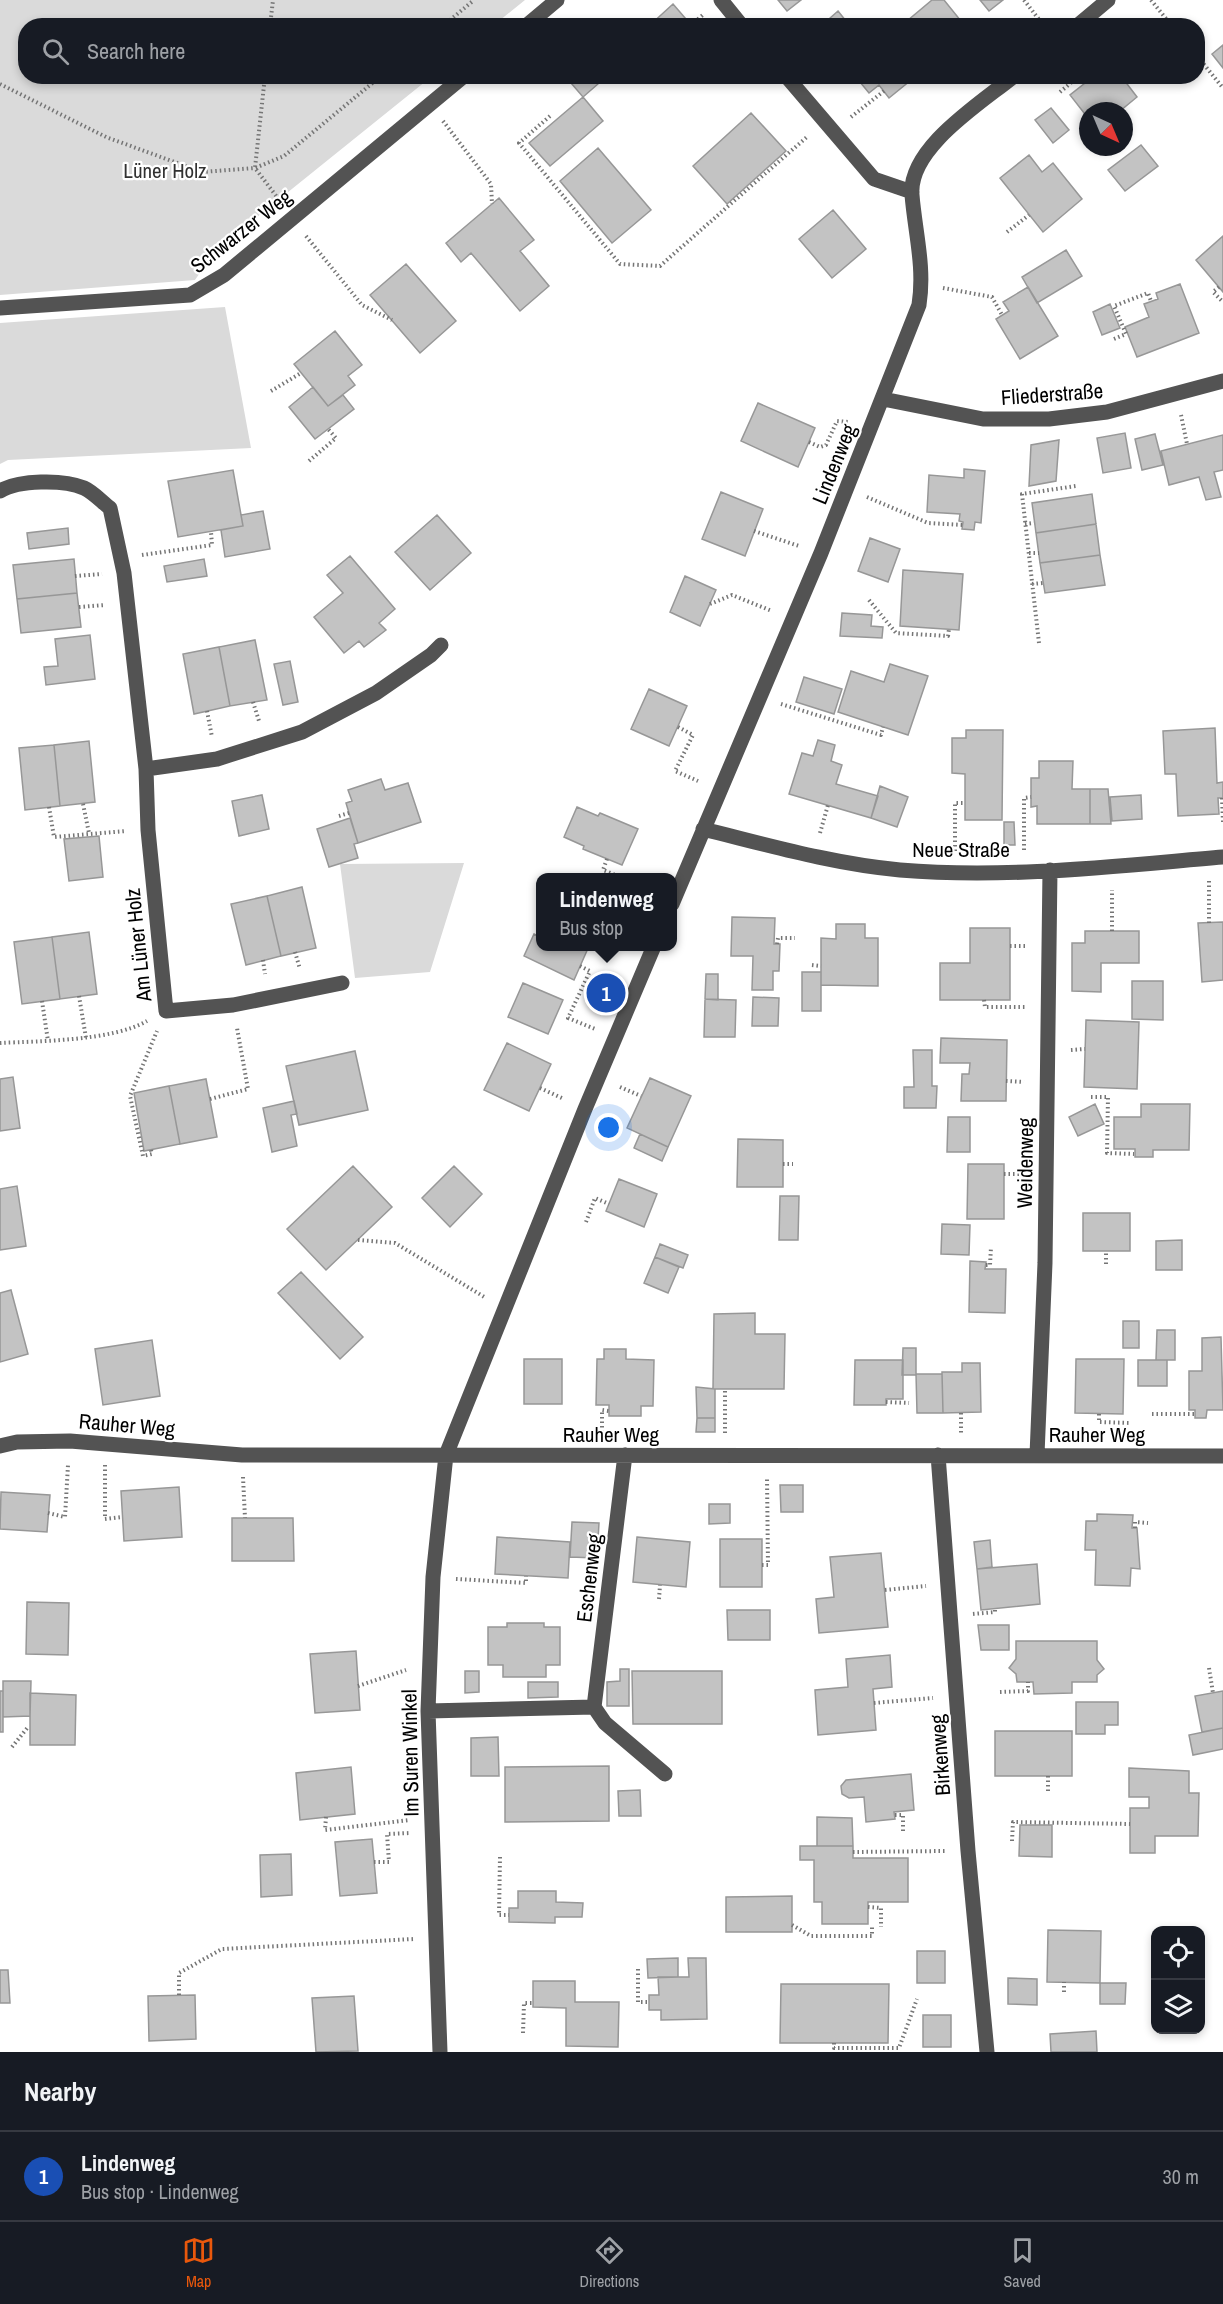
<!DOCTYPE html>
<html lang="en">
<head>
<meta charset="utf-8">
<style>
	:root { --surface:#171b24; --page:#242831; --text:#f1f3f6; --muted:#9ea1a6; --line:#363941; --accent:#ea580c }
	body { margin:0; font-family:"Archivo Narrow",sans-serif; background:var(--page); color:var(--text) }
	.controls { position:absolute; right:18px; bottom:18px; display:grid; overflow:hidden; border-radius:12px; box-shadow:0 3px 9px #0003 }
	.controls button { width:54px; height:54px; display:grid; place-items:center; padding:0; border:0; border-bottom:2px solid var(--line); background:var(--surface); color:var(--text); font:30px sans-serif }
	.compass { position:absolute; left:1079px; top:102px; width:54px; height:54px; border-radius:50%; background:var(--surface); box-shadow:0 3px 9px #0003; rotate:136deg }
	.you { position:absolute; left:609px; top:1128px; width:21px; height:21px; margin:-15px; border:4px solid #fff; border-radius:50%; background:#1a73e8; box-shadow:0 0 0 9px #1a73e833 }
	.badge { display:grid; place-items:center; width:39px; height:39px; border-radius:50%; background:var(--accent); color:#fff; font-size:20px; font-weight:700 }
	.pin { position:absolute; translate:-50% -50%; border:3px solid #fff; box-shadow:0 2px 6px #0006 }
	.popup { position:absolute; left:536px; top:873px; width:141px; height:78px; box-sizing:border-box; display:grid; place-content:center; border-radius:12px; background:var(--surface); filter:drop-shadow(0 2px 4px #0005); font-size:20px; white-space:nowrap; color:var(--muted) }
	.popup b { font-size:22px; color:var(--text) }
	.popup::after { content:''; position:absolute; left:50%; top:100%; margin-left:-12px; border:12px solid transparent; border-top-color:var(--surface) }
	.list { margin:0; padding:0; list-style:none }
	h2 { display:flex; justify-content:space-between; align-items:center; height:78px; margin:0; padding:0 24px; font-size:26px }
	h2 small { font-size:20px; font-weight:400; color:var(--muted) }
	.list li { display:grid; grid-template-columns:39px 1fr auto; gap:18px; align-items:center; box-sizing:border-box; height:90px; padding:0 24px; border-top:2px solid var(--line) }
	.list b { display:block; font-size:22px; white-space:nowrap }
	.list p { margin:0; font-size:20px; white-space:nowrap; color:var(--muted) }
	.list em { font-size:20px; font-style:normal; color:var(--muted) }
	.icon { flex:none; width:33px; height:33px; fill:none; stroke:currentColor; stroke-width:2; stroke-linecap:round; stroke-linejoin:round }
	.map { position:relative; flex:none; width:1223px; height:2052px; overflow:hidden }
	.search { position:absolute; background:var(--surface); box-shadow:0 3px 9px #0003; left:18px; right:18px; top:18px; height:66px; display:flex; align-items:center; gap:15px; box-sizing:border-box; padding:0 21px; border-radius:24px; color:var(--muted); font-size:22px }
	.sheet { height:168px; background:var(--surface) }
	nav { display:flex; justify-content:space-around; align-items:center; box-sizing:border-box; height:84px; border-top:2px solid var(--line); background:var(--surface); font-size:16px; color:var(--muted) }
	nav a { display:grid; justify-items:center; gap:3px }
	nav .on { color:var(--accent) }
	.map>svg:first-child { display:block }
	.green { fill:#dadada }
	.building { fill:#c3c3c3; stroke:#979797; stroke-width:1.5 }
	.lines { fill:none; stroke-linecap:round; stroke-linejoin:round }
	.path { stroke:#757575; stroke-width:4; stroke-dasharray:1.5 3; stroke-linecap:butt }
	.minor { stroke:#535353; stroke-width:15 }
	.labels { text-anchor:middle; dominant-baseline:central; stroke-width:4.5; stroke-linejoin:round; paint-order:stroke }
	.park-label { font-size:21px; fill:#313131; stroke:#fff }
	.street-label { font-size:21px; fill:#000; stroke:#fff }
</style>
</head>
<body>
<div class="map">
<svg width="1223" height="2052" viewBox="0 0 1223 2052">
	<rect width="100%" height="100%" fill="#fff"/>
	<path class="green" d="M0,0H525L494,25L26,26V76L431,77L215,251L195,280L0,295Z
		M225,307L251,448L8,460L0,464V323Z
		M464,863L430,972L355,978L340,864Z"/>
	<path class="building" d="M778,0H801L787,11Z
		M932,0H944L965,26H901Z
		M980,0H1003L989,11Z
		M673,4L692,26H649Z
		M838,11L850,26H821Z
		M1223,45V68L1212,54Z
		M565,76H606V77L583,97Z
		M855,76H916L889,98L879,85L869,93Z
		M1094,76H1121L1137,97L1120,111H1088V118L1070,95Z
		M583,97L603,121L550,166L529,143Z
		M1051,108L1069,130L1053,143L1035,120Z
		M751,113L786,151L727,204L693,166Z
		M1141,145L1158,166L1125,191L1108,170Z
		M598,148L651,210L612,243L560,181Z
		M1029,155L1042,172L1053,163L1082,199L1043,232L1000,178Z
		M499,198L534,240L520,251L549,286L520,311L471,253L461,262L446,243Z
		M833,210L866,249L832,278L799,239Z
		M1223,236V292L1196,260Z
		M1066,250L1082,276L1037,303L1022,277Z
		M406,264L456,321L420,353L370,295Z
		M1180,284L1199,333L1137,357L1125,327L1149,317L1144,304L1158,299L1156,293Z
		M1028,287L1058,336L1020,359L996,319L1009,311L1003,302Z
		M1110,304L1120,328L1102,335L1093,312Z
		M335,331L362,365L348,376L355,385L328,406L294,364Z
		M313,387L328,406L343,395L354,409L315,439L289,407Z
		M758,403L815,428L798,467L741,441Z
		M1125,433L1131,468L1103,473L1097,438Z
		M1155,434L1163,465L1142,470L1135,439Z
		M1223,435V470L1214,472L1221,497L1206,500L1199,477L1169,485L1161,451Z
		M1059,440L1056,481L1029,486L1031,445Z
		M964,469L985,471L981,523L975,522L974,530L962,529L963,522L959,521L960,514L927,512L929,475L964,478Z
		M233,470L243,526L178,537L168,481Z
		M721,492L763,509L745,556L702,539Z
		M1092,494L1096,524L1036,533L1032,503Z
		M263,511L270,549L225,557L221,530L243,526L241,515Z
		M437,515L471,553L430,590L395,552Z
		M1096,524L1100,555L1040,563L1036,533Z
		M68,528L69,544L29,549L27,533Z
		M870,538L900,549L888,582L858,571Z
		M1100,555L1105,585L1045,593L1040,563Z
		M350,556L395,609L379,623L386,630L364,647L359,641L344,653L314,617L343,593L327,575Z
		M74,559L77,593L17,599L13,565Z
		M204,559L207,576L167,582L164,566Z
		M903,570L963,574L959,630L900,626Z
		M685,576L716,590L700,626L670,612Z
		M77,593L81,627L21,633L17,599Z
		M842,613L872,615L871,626L883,627L882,638L840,636Z
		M90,635L95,679L46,685L44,667L58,666L55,639Z
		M255,640L267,700L230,706L219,647Z
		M219,647L230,706L194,714L183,654Z
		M290,661L298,702L283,705L274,664Z
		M890,664L928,676L908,735L838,712L851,671L884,682Z
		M804,677L842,689L834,714L796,702Z
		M649,689L687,706L669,746L631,729Z
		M1215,728L1217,783L1223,782V798H1218L1219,814L1178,816L1176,774H1165L1163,731Z
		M966,730H1003L1002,820H965V774L952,773V738H966Z
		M818,740L835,745L831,761L842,765L836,784L878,796L871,818L789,794L802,753L813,756Z
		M89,741L95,802L60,806L54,745Z
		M54,745L60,806L25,810L19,748Z
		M1039,761H1073L1072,789H1090V824H1037V806L1031,807V778H1039Z
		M381,779L385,790L408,783L421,822L358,843L346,803L352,801L348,790Z
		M880,786L908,797L897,827L871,818Z
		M1090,789H1108L1111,824H1090Z
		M262,795L269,829L239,836L232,801Z
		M1141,795L1142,819L1112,821L1110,797Z
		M577,807L598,816L600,813L638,829L622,865L583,849L584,846L564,837Z
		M350,818L358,843L354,844L358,858L329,867L317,829Z
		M1004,822H1014L1015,845H1004Z
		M99,836L103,877L69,881L64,839Z
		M302,887L316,948L281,956L267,896Z
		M267,896L281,956L246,965L231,904Z
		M732,917L775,918L774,944H780L779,971H773V990H752L753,956H731Z
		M1223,922V980L1202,982L1198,923Z
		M836,924H865V938H878V986L821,985V938L836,939Z
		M970,928H1010V1000H940V963H970Z
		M1085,931H1139V963H1101V992L1072,991V943H1085Z
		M89,932L97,994L60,999L52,937Z
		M534,934L540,937V946H589L574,980L524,956Z
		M52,937L60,999L22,1004L14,942Z
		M802,972H821V1011H802Z
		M706,974H718V1000L705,999Z
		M1132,981H1163V1020L1132,1019Z
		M523,983L563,1000L548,1034L508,1017Z
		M753,997L779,998L778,1026H752Z
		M705,999L736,1000L735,1037H704Z
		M1086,1020L1139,1022L1137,1089L1084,1087Z
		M941,1038L1007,1040L1006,1101H961L962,1074H969L970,1063H940Z
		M507,1043L551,1064L529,1111L484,1090Z
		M913,1050H932V1086H937L936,1108H904V1087H914Z
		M355,1051L368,1110L299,1125L286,1066Z
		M13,1077L20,1128L0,1131V1079Z
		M650,1078L691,1096L668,1147L627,1128Z
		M206,1079L217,1137L180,1144L169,1086Z
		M169,1086L180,1144L144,1151L134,1093Z
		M294,1101L297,1114L291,1115L297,1146L272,1152L263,1108Z
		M1095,1104L1104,1124L1078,1136L1069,1117Z
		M1141,1104H1190L1189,1150H1153V1157H1135V1149H1114V1117H1141Z
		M948,1117H970V1152H947Z
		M640,1134L668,1147L662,1161L634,1148Z
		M738,1139L783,1140V1187H737Z
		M968,1164H1004V1219H967Z
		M353,1166L392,1207L326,1270L287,1229Z
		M454,1166L482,1194L450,1227L422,1198Z
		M619,1179L657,1194L644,1227L606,1211Z
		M17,1186L26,1246L0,1250V1189Z
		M780,1196H799L798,1240H779Z
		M1083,1213H1130V1251H1083Z
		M942,1224L970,1225L969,1255L941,1254Z
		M1182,1240V1270H1156V1241Z
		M660,1244L688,1255L683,1268L655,1257Z
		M655,1257L679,1267L668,1293L644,1283Z
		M970,1261L986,1262L985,1269H1006L1005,1313L969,1312Z
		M301,1272L363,1337L340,1359L278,1293Z
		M11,1290L28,1354L0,1362V1293Z
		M755,1313V1334H785L784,1389H713L714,1314Z
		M1123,1321H1139V1348H1123Z
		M1157,1330H1175V1360H1156Z
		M1221,1337L1223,1410H1207L1206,1418H1195V1410H1189V1371H1202V1338Z
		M152,1340L160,1396L103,1405L95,1349Z
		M903,1348H916V1375H902Z
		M604,1349H626V1359L654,1360L653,1406H641V1416H609V1405H596L597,1359H604Z
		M524,1359H562V1404H524Z
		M1076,1359H1124L1123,1414L1075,1413Z
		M855,1360H903V1399H886V1405H854Z
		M1138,1360H1167V1386H1138Z
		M962,1363H980L981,1412L943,1413L942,1372H962Z
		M916,1374H942L943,1413H917Z
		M696,1387L715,1389V1418H697Z
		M697,1418H715V1432H696Z
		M780,1485H803V1512H781Z
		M179,1487L182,1537L124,1541L121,1491Z
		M1,1492L50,1495L47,1532L0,1529Z
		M709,1504H730V1523L709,1524Z
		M1097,1514L1133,1515L1132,1528H1137L1140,1569L1131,1568L1130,1586L1095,1585L1096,1550H1085L1086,1521H1097Z
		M232,1518H293L294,1561H232Z
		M572,1522L599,1523L597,1558L570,1557Z
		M497,1537L570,1542L568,1578L495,1574Z
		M637,1537L690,1542L686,1587L633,1582Z
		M720,1539H762V1587H720Z
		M990,1540L992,1567L977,1569L974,1542Z
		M881,1553L888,1627L819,1633L816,1599L834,1597L830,1557Z
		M1037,1564L1040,1604L981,1610L977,1569Z
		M27,1602L69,1603L68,1655L26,1654Z
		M727,1610H770V1640H728Z
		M507,1623H544V1627H560V1665H546V1677H503V1665H488V1627H507Z
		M978,1625H1009V1650H981Z
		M1016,1641H1097V1660L1104,1669L1097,1675V1682H1072V1693L1034,1694L1033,1682H1017L1016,1674L1009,1668L1016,1659Z
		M356,1651L360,1710L315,1713L310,1654Z
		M890,1655L892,1687L873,1689L876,1730L818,1735L815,1690L848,1687L846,1659Z
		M620,1669H629V1706H607V1682L620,1681Z
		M465,1671H479V1692L465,1693Z
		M632,1671H722V1724H633Z
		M3,1681H31L30,1716L3,1717Z
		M528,1682H558V1697L528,1698Z
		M0,1691H3V1732H0Z
		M1223,1691V1728L1202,1732L1195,1696Z
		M30,1693L76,1695L75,1745H30Z
		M1076,1702H1118V1725H1105V1734H1076Z
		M1223,1728V1749L1193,1755L1189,1735Z
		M995,1731H1072V1776H995Z
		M498,1737L499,1776H471V1738Z
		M609,1766V1821L505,1822V1767Z
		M351,1767L355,1814L300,1820L296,1773Z
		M1129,1768L1189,1771V1793H1199L1198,1836H1155V1853H1130V1808H1149V1797H1129Z
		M911,1774L914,1810L894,1812L895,1819L866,1822L864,1797L849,1798L842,1794L841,1786L846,1780Z
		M640,1790L641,1816H619L618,1791Z
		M817,1817L852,1818L853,1846H817Z
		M1020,1825H1052V1857L1019,1856Z
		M372,1839L377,1893L340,1896L335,1842Z
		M800,1846H853V1858H908V1902H868V1924H822V1902H814V1860H800Z
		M291,1854L292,1895L261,1897L260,1855Z
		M518,1891H556V1902L583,1903L582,1917H555V1923L509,1922V1908H518Z
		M792,1896V1932H726V1897Z
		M1048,1930L1101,1931L1100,1983L1047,1982Z
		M917,1951H945V1983H917Z
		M678,1958V1977L648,1978L647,1959Z
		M688,1958H706L707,2019L661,2020V2010H649V1995H659L658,1977H689Z
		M0,1970H8L10,2003H0Z
		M1008,1978L1037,1979V2005L1008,2004Z
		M533,1981H575V2002H619L618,2047L566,2046V2008L533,2007Z
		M1100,1983H1126L1125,2004H1100Z
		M781,1984H889L888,2043H780Z
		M195,1995L196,2039L149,2041L148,1996Z
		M354,1996L358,2051L316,2052L312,1998Z
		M923,2015H951V2047H923Z
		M1096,2031L1097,2052H1051L1050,2034Z"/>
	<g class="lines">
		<path class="path" d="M1024,0L1044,26
			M1151,0L1172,26
			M691,25L704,14
			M270,26L273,0
			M443,26L474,0
			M1198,57L1223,88
			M265,76L255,168L280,201
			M1088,76L1090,79
			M0,84L106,137L202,172L255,168L284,156L381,76
			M1060,92L1079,76
			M550,116L519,143L620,264L660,266L808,136
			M851,117L884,91
			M443,121L491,184L492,204
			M1007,232L1029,215
			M306,236L362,305L392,320
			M1219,287L1213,292L1223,302
			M943,288L992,297L1002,315
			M1114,339L1126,334L1114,306L1148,293L1151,301
			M271,391L301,373
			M1181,415L1187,444
			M809,442L820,447L826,445L837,421L849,422
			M309,461L336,438L328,429
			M867,497L928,523L963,525
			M1025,524L1034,523
			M754,531L799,546
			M1029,553H1039
			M142,555L212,545L211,532
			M75,576L102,574
			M1032,584L1043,583
			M869,600L896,633L948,636L949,629
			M710,604L732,595L772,611
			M79,607L105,605
			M1039,643L1022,494L1076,486
			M253,702L259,721
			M781,704L881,735L883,727
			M207,711L212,737
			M678,727L693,735L675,771L698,781
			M1222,798L1223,822
			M83,804L89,833
			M49,807L54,837L126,831
			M339,816L349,813
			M820,833L828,805
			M1024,850V798L1031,797
			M955,851V803H965
			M607,859L603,870L623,878
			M1209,923V881
			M1112,931V890
			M777,944L778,938H795
			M1010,946H1027
			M295,952L300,969
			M263,960L265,974
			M812,965L821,966
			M580,966L590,971L568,1018L595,1029
			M79,996L86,1038
			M984,1000L985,1007H1025
			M42,1001L48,1041
			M0,1043C40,1041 112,1041 147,1021
			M1071,1050L1085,1049
			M1006,1081L1024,1082
			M620,1087L641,1096
			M540,1088L564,1099
			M1091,1097H1108L1107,1153L1134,1154
			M210,1099L248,1089L237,1028
			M151,1150L152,1154L143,1156L130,1096L157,1031
			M783,1164H793
			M1004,1174H1024
			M586,1222L595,1198L609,1204
			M358,1240L395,1243L486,1298
			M1106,1264V1251
			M986,1265H990L991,1247
			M886,1402L909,1403
			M961,1413V1433
			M1099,1414V1422L1131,1423
			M1152,1414H1195
			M602,1432V1410L609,1411
			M725,1433V1389
			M105,1465V1519L122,1517
			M243,1477L245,1518
			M48,1513L65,1517L68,1465
			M1135,1528V1522L1148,1523
			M762,1565H768L767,1478
			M456,1579L526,1583V1576
			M885,1590L926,1586
			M659,1599L660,1585
			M973,1614L995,1612V1609
			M1209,1668L1213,1693
			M358,1686L406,1670
			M1000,1692L1028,1691V1682
			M874,1703L933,1698
			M12,1747L28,1727
			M1048,1791V1776
			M895,1815H903V1832
			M326,1817L325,1830L410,1820
			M1012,1841L1013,1822L1130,1824
			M853,1852L945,1851
			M500,1857L499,1915H509
			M374,1862H389L387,1834L411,1833
			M868,1907L881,1908V1927
			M792,1925L811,1936H872V1927
			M638,1969V2002H649
			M1064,1992V1982
			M179,1995V1973L222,1949L414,1939
			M523,2033L524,2003H533
			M834,2043V2048H899L917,1999"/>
		<path class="minor" d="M721,0L742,26
			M526,26L557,0
			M1077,26L1108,0
			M786,76L874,179L912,192
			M0,308L190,295L224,275L464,76
			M883,399L983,419H1049L1107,412L1223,381
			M0,491C18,480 63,479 84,488C93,492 102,502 110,508L124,573L146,769L148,830L166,1011L233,1005L342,983
			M146,769L217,759L302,732L376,693L431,655L441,645
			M703,829C768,845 833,864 900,870C1007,879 1116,866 1223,857
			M672,904L821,553L919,305C925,267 915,232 912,195C908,148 981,103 1014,76
			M0,1446L17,1442L70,1441L242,1455L1223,1456
			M938,1455L968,1851L987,2052
			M1037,1455L1045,1263L1050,870
			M594,1707L625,1455
			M428,1711L594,1707L605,1723L665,1774
			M440,2052L428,1711L433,1577L446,1455L585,1109L654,946"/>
	</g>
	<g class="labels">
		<g class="park-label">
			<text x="165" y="170">Lüner Holz</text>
		</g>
		<g class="street-label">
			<text transform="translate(241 231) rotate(-38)">Schwarzer Weg</text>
			<text transform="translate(1052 394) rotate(-4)">Fliederstraße</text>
			<text transform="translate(834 464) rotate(-68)">Lindenweg</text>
			<text x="961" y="849">Neue Straße</text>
			<text transform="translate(138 945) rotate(-96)">Am Lüner Holz</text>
			<text transform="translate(1025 1163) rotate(-89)">Weidenweg</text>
			<text transform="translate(127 1425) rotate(5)">Rauher Weg</text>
			<text x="611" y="1434">Rauher Weg</text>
			<text x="1097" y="1434">Rauher Weg</text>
			<text transform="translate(589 1578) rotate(-83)">Eschenweg</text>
			<text transform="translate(410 1753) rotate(-91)">Im Suren Winkel</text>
			<text transform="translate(940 1755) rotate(-94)">Birkenweg</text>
		</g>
	</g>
</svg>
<div class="controls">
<button><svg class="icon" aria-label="locate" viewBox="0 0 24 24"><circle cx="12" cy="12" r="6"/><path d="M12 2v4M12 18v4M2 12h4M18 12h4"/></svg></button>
<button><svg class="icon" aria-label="layers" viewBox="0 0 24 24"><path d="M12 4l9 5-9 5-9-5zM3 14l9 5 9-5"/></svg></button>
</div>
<svg class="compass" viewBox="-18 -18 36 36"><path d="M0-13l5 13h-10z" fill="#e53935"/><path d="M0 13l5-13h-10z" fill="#9ea1a6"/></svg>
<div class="you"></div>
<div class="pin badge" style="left:606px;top:993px;background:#1a4fb4">1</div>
<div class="popup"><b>Lindenweg</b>Bus stop</div>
<div class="search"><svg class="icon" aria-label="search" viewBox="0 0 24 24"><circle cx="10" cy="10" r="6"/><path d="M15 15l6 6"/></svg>Search here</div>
</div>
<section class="sheet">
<h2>Nearby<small></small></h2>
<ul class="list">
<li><span class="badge" style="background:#1a4fb4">1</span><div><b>Lindenweg</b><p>Bus stop · Lindenweg</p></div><em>30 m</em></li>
</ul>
</section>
<nav>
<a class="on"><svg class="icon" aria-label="map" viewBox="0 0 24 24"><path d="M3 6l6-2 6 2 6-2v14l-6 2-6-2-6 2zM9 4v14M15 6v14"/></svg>Map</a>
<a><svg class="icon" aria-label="directions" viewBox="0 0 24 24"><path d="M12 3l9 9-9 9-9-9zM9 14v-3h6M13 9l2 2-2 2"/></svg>Directions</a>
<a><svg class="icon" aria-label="saved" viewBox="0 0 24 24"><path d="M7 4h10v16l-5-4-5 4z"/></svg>Saved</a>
</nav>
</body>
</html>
